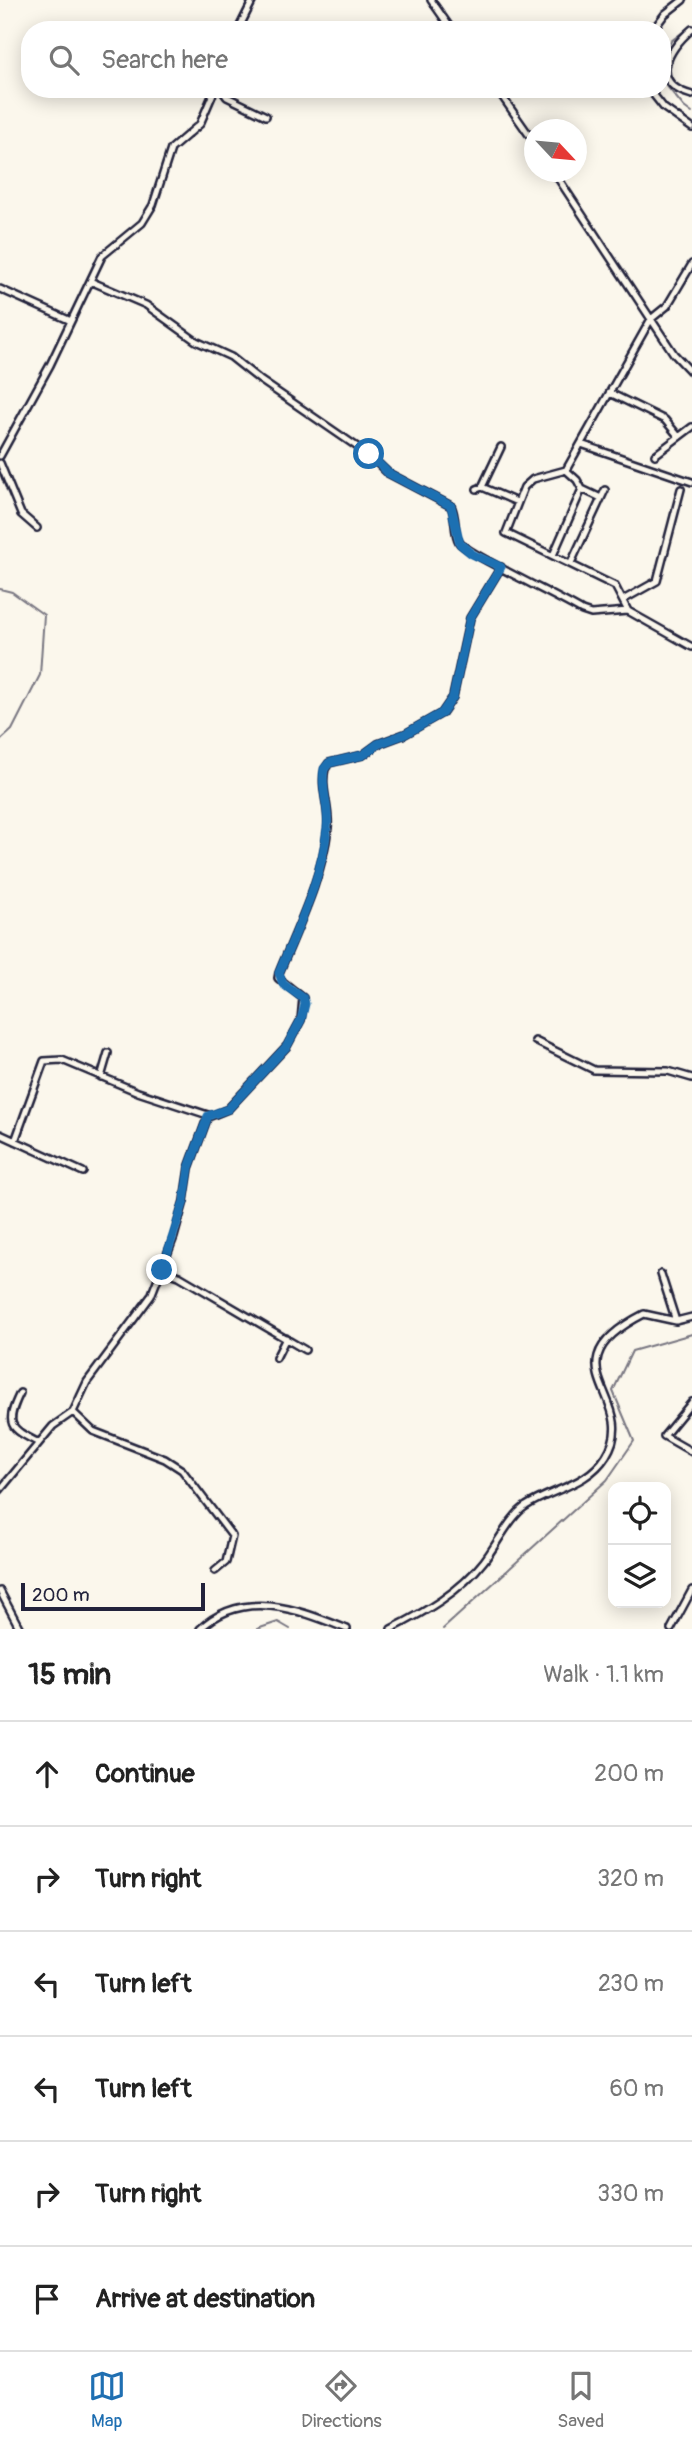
<!DOCTYPE html>
<html lang="en">
<head>
<meta charset="utf-8">
<style>
	:root { --surface:#fff; --page:#f6f6f6; --text:#222; --muted:#767676; --line:#e0e0e0; --accent:#1f6fb2 }
	body { margin:0; font-family:Pangolin,sans-serif; background:var(--page); color:var(--text) }
	.controls { position:absolute; right:21px; bottom:21px; display:grid; overflow:hidden; border-radius:14px; box-shadow:0 4px 18px #0003 }
	.controls button { width:63px; height:63px; display:grid; place-items:center; padding:0; border:0; border-bottom:2px solid var(--line); background:var(--surface); color:var(--text); font:35px sans-serif }
	.compass { position:absolute; left:524px; top:119px; width:63px; height:63px; border-radius:50%; background:var(--surface); box-shadow:0 4px 18px #0003; rotate:116deg }
	.scale { position:absolute; left:21px; bottom:18px; width:184px; box-sizing:border-box; padding-left:7px; border:4px solid #22223b; border-top:0; font-size:19px; line-height:24px; white-space:nowrap; color:#22223b; -webkit-text-stroke:5px #fbf7ec; paint-order:stroke }
	.stop { position:absolute; width:21px; height:21px; margin:-16px; border:5px solid #1f6fb2; border-radius:50%; background:#fff }
	.stop.end { background:#1f6fb2; border-color:#fff; box-shadow:0 2px 7px #0008 }
	.list { margin:0; padding:0; list-style:none }
	h2 { display:flex; justify-content:space-between; align-items:center; height:91px; margin:0; padding:0 28px; font-size:30px }
	h2 small { font-size:23px; font-weight:400; color:var(--muted) }
	.list li { display:grid; grid-template-columns:46px 1fr auto; gap:21px; align-items:center; box-sizing:border-box; height:105px; padding:0 28px; border-top:2px solid var(--line) }
	.list b { display:block; font-size:26px; white-space:nowrap }
	.list em { font-size:23px; font-style:normal; color:var(--muted) }
	.icon { flex:none; width:38px; height:38px; fill:none; stroke:currentColor; stroke-width:2; stroke-linecap:round; stroke-linejoin:round }
	.map { position:relative; flex:none; width:692px; height:1629px; overflow:hidden }
	.search { position:absolute; background:var(--surface); box-shadow:0 4px 18px #0003; left:21px; right:21px; top:21px; height:77px; display:flex; align-items:center; gap:18px; box-sizing:border-box; padding:0 24px; border-radius:28px; color:var(--muted); font-size:26px }
	.sheet { height:721px; background:var(--surface) }
	nav { display:flex; justify-content:space-around; align-items:center; box-sizing:border-box; height:98px; border-top:2px solid var(--line); background:var(--surface); font-size:19px; color:var(--muted) }
	nav a { display:grid; justify-items:center; gap:4px }
	nav .on { color:var(--accent) }
	.map>svg:first-child { display:block }
	.lines { fill:none; stroke-linecap:round; stroke-linejoin:round }
	.stream { stroke:#787681; stroke-width:2 }
	.street-casing { stroke:#22223b; stroke-width:10 }
	.street { stroke:#fbf7ec; stroke-width:5 }
	.route { stroke:#1f6fb2; stroke-width:9 }
</style>
</head>
<body>
<div class="map">
<svg width="692" height="1629" viewBox="0 0 692 1629">
	<rect width="100%" height="100%" fill="#fbf7ec"/>
	<filter id="ink" filterUnits="userSpaceOnUse"><feTurbulence type="fractalNoise" baseFrequency=".0143" numOctaves="2"/><feDisplacementMap in="SourceGraphic" scale="14" xChannelSelector="R" yChannelSelector="G"/><feConvolveMatrix kernelMatrix="1 2 1 2 8 2 1 2 1" color-interpolation-filters="sRGB"/></filter>
	<g filter="url(#ink)">
		<g class="lines">
			<path class="stream" d="M662,57L671,41L692,25
				M662,80L684,107L692,113
				M0,589L12,592L44,615L40,675L12,730L0,741
				M257,1629L278,1622L290,1629
				M443,1629L607,1480L634,1441L613,1391L632,1351L692,1334"/>
			<defs>
				<path id="street" d="M431,0L452,30
					M692,29C668,50 648,83 692,95
					M238,30L253,0
					M653,30L665,14L683,0
					M221,89L227,97L266,116
					M497,89L534,142
					M649,89L664,108L692,128
					M554,172L674,354L692,373
					M90,281L146,305L196,341L231,357L260,380L369,455L388,473L451,506C457,518 453,532 459,542C467,554 562,598 582,611L591,614L628,611L692,647
					M0,289L71,321
					M610,393L665,420L679,437
					M581,444L692,482
					M655,455L692,427
					M0,456L50,365L102,256L142,223L153,205L171,149L200,124L215,89
					M0,463L21,514L37,528
					M566,470L651,319L667,306L692,264
					M482,487L501,447
					M477,489L482,487L517,502
					M582,489L601,498
					M554,553L582,489L577,480L566,470L533,479L524,487L506,533L615,586L628,611
					M571,563L605,490
					M623,600L657,581L681,489
					M535,1041L594,1070L668,1071L692,1078
					M101,1077L108,1053
					M0,1134L83,1172
					M15,1141L44,1061L62,1060L138,1092L211,1116L228,1109L287,1046L301,1020L303,998L278,978L279,973C298,926 322,879 328,828C330,808 320,788 325,769L329,763L363,755L378,744L405,734L442,713L453,697L470,618L501,567
					M162,1270L179,1276L305,1350
					M661,1274L676,1321
					M276,1358L286,1338
					M20,1393C5,1424 9,1428 39,1443
					M692,1402L664,1436L692,1452
					M73,1412L93,1431L165,1459L182,1470L232,1536L226,1562L215,1571
					M0,1490L53,1426L73,1412L87,1382L151,1296L174,1237L184,1201L189,1168L208,1116
					M0,1591L20,1629
					M200,1629C244,1587 299,1610 347,1629
					M391,1629C425,1612 460,1592 484,1561C496,1546 511,1515 526,1506C552,1489 588,1485 606,1456C643,1398 542,1366 644,1314L676,1321L692,1317
					M671,1629L692,1590"/>
			</defs>
			<use href="#street" class="street-casing"/>
			<use href="#street" class="street"/>
		</g>
	</g>
	<g class="lines" filter="url(#ink)">
		<path class="route" d="M162,1270L184,1201L189,1168L208,1116L228,1109L287,1046L301,1020L305,1004L303,998L283,984L279,973C298,926 322,879 327,828C330,808 320,788 324,769L329,763L363,755L378,744L405,734L442,713L453,697L470,618L501,567L472,554L460,544L451,506L388,473L369,454"/>
	</g>
</svg>
<div class="controls">
<button><svg class="icon" aria-label="locate" viewBox="0 0 24 24"><circle cx="12" cy="12" r="6"/><path d="M12 2v4M12 18v4M2 12h4M18 12h4"/></svg></button>
<button><svg class="icon" aria-label="layers" viewBox="0 0 24 24"><path d="M12 4l9 5-9 5-9-5zM3 14l9 5 9-5"/></svg></button>
</div>
<svg class="compass" viewBox="-18 -18 36 36"><path d="M0-13l5 13h-10z" fill="#e53935"/><path d="M0 13l5-13h-10z" fill="#767676"/></svg>
<div class="scale">200 m</div>
<div class="stop" style="left:369px;top:454px"></div>
<div class="stop end" style="left:162px;top:1270px"></div>
<div class="search"><svg class="icon" aria-label="search" viewBox="0 0 24 24"><circle cx="10" cy="10" r="6"/><path d="M15 15l6 6"/></svg>Search here</div>
</div>
<section class="sheet">
<h2>15 min<small>Walk · 1.1 km</small></h2>
<ul class="list">
<li><svg class="icon" aria-label="ahead" viewBox="0 0 24 24"><path d="M12 20V5M6 11l6-6 6 6"/></svg><div><b>Continue</b></div><em>200 m</em></li>
<li><svg class="icon" aria-label="right" viewBox="0 0 24 24"><path d="M7 20v-9h11M14 6l5 5-5 5"/></svg><div><b>Turn right</b></div><em>320 m</em></li>
<li><svg class="icon" aria-label="left" viewBox="0 0 24 24"><path d="M17 20v-9H6M10 6l-5 5 5 5"/></svg><div><b>Turn left</b></div><em>230 m</em></li>
<li><svg class="icon" aria-label="left" viewBox="0 0 24 24"><path d="M17 20v-9H6M10 6l-5 5 5 5"/></svg><div><b>Turn left</b></div><em>60 m</em></li>
<li><svg class="icon" aria-label="right" viewBox="0 0 24 24"><path d="M7 20v-9h11M14 6l5 5-5 5"/></svg><div><b>Turn right</b></div><em>330 m</em></li>
<li><svg class="icon" aria-label="arrive" viewBox="0 0 24 24"><path d="M6 21V4h12l-3 4 3 4H6"/></svg><div><b>Arrive at destination</b></div></li>
</ul>
</section>
<nav>
<a class="on"><svg class="icon" aria-label="map" viewBox="0 0 24 24"><path d="M3 6l6-2 6 2 6-2v14l-6 2-6-2-6 2zM9 4v14M15 6v14"/></svg>Map</a>
<a><svg class="icon" aria-label="directions" viewBox="0 0 24 24"><path d="M12 3l9 9-9 9-9-9zM9 14v-3h6M13 9l2 2-2 2"/></svg>Directions</a>
<a><svg class="icon" aria-label="saved" viewBox="0 0 24 24"><path d="M7 4h10v16l-5-4-5 4z"/></svg>Saved</a>
</nav>
</body>
</html>
